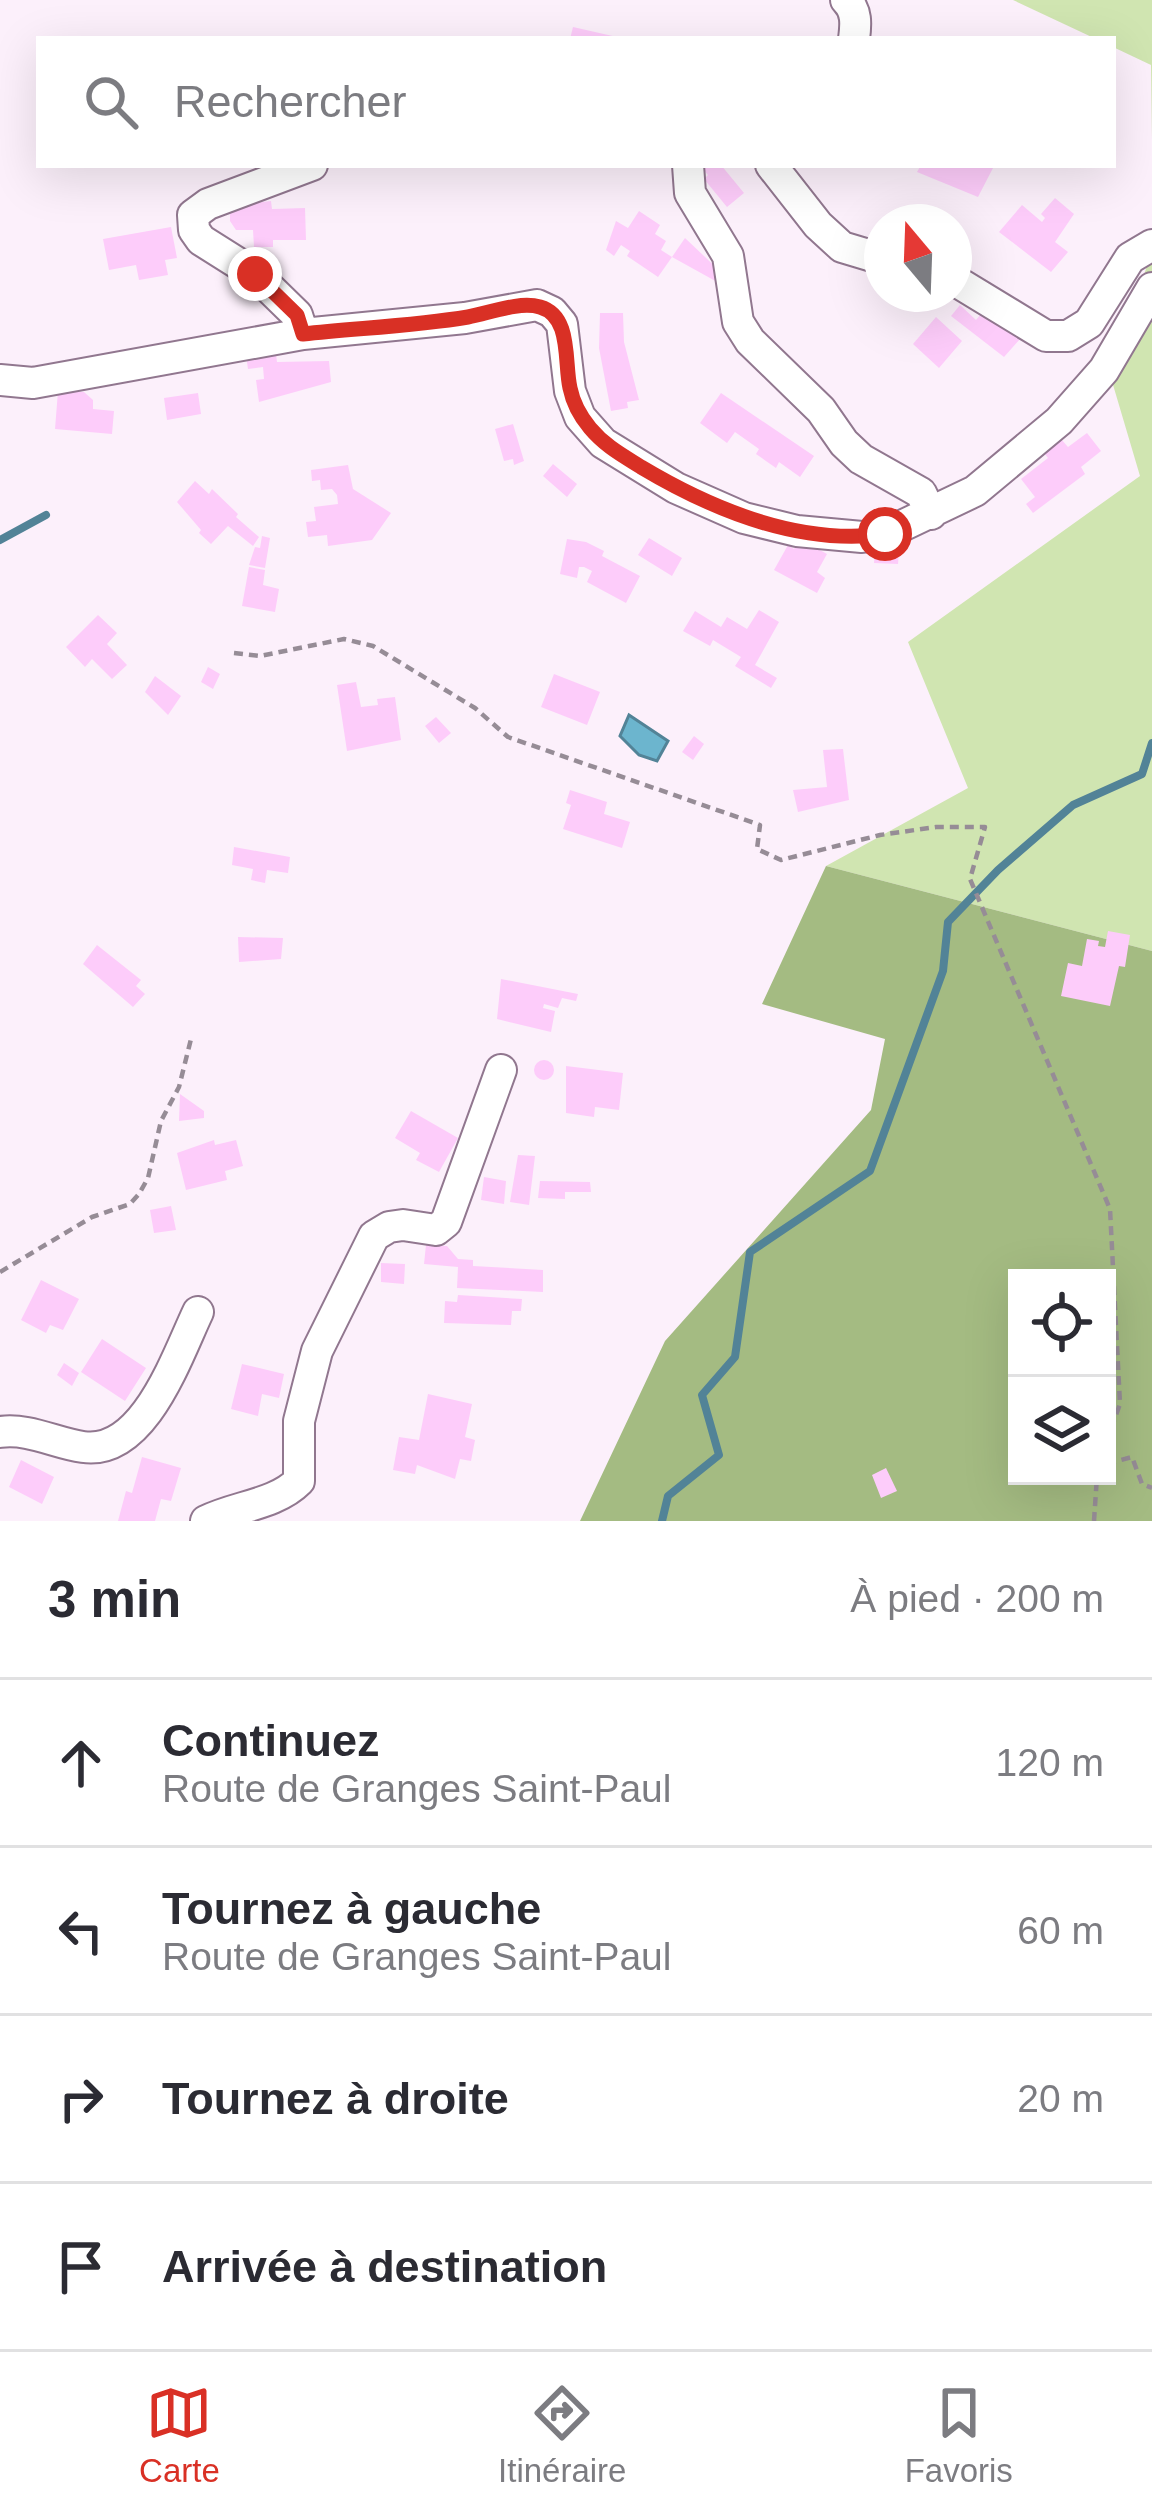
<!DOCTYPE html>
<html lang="fr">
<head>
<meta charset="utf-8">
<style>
	:root { --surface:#fff; --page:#f7f7f7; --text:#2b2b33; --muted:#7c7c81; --line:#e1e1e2; --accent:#d93025 }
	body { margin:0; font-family:Helvetica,sans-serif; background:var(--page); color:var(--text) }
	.controls { position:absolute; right:36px; bottom:36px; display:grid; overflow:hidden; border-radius:0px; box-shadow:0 12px 48px #0002 }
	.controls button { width:108px; height:108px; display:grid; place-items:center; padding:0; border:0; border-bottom:3px solid var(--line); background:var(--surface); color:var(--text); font:60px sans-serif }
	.compass { position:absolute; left:864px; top:204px; width:108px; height:108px; border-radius:50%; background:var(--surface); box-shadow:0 12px 48px #0002; rotate:341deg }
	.stop { position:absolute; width:36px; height:36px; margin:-27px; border:9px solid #d93025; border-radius:50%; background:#fff }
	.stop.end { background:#d93025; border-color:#fff; box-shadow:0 3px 12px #0008 }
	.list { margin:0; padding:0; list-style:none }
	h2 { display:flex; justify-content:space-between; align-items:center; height:156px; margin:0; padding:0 48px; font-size:51px }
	h2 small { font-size:39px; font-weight:400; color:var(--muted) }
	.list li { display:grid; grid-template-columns:78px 1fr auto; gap:36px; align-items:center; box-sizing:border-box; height:168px; padding:0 48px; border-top:3px solid var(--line) }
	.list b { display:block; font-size:45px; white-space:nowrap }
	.list p { margin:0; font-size:39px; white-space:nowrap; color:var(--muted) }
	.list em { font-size:39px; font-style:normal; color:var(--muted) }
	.icon { flex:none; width:66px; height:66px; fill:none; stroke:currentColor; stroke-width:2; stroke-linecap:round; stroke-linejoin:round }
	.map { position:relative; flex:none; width:1152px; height:1521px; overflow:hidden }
	.search { position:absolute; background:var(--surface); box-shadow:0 12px 48px #0002; left:36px; right:36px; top:36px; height:132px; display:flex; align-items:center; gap:30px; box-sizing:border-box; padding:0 42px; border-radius:0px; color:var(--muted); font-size:45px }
	.sheet { height:828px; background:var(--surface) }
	nav { display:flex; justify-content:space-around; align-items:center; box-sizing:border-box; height:168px; border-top:3px solid var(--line); background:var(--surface); font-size:33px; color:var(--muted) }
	nav a { display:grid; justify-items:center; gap:6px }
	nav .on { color:var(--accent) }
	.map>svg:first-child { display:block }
	.green { fill:#d0e5b1 }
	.forest { fill:#a4bb82; fill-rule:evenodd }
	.water { fill:#6cb5ce; stroke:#528397; stroke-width:3 }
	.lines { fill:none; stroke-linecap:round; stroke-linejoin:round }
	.stream { stroke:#528397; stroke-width:8 }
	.building { fill:#fdccfa }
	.minor-casing { stroke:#91778f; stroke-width:34 }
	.path { stroke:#968c96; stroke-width:4.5; stroke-dasharray:9 6; stroke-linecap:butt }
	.minor { stroke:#fff; stroke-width:30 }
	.route { stroke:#d93025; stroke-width:15 }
</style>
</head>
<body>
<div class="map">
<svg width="1152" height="1521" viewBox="0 0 1152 1521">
	<rect width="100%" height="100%" fill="#fcf0fb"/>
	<path class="green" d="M1013,0H1152V139L1151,65L1113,47V39H1096Z
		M1152,250V951L826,866L968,788L908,642L1140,476L1111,378Z"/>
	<path class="forest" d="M826,866L1152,951V1521H580L665,1341L871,1110L885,1039L762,1004ZM1017,1278H1107V1476H1017Z"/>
	<path class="water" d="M629,715L668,741L657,761L639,755L620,736Z"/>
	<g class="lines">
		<path class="stream" d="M0,540L46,515
			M662,1521L668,1496L719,1455L702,1395L735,1357L750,1252L870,1171L943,971L948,922L998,870L1073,805L1142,774L1152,743"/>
	</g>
	<path class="building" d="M573,27L617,37V39H570Z
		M699,165H721L744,193L727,207L704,179L708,175Z
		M921,165H987L993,168L978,197L917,172Z
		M1055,198L1074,214L1055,242L1068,252L1051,272L999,232L1022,205L1042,222L1045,218L1041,214Z
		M271,201L272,209L305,208L306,240H273V247H254L253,230H236L230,221V206Z
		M639,211L660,225L655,234L666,241L661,250L672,257L658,277L627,256L630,251L621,245L614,256L606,250L616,221L628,228Z
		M171,227L177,258L165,260L168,275L139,280L136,265L109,270L103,239Z
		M685,238L724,275L719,283L672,257Z
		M960,305L976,320L987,307L1021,338L1004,357L951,316Z
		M600,313H623L624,342L639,400L627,402L628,408L611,411L599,348Z
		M936,317L962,341L939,368L913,344Z
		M275,346L277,362L329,361L331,382L259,402L256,380L264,379L263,367L248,369L245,348Z
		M58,391L84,392L93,400V409L114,411L112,434L55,429Z
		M198,393L201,414L167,420L164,398Z
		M721,393L814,456L800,477L779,462L776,468L756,454L759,449L735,432L727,443L700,423Z
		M513,424L524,461L514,465L513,459L504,461L495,429Z
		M1055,432L1068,447L1087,433L1101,451L1081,467L1085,474L1033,513L1026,504L1035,497L1021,479L1048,458L1038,445Z
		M553,464L577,484L567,497L543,476Z
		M348,465L353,489L391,513L372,540L328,546L327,535L308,537L306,522L316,521L314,507L338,504L337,495L332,489L321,490L320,480L312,481L311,470Z
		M195,481L209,494L212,489L238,514L236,517L259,537L253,546L228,526L211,544L199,533L201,530L177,502Z
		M262,536L270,538L265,568L249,565L255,547L260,548Z
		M649,538L682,558L672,576L638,555Z
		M567,539L586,542L604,551L602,556L640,576L626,603L587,582L592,571L584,567H579L577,578L560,574Z
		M800,539L827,554L817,572L825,578L817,593L774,570L788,545L794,549Z
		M875,549L899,551L898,564L874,563Z
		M249,567L265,570L263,585L279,589L275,612L242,606Z
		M759,610L779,622L755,665L777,678L771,688L735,666L741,657L713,640L710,646L683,631L695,611L721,627L727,617L747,629Z
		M98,615L117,633L107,644L127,665L112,679L92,659L85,667L66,647Z
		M208,667L220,674L213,689L201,682Z
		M554,674L600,692L587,725L541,707Z
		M155,676L181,696L168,715L145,692Z
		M356,682L361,707L378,705L377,699L395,697L401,740L347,751L337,685Z
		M436,717L451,733L439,743L425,726Z
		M694,736L704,744L693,760L682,752Z
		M843,749L849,800L798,812L793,790L827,787L823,750Z
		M570,790L607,802L604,814L630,822L622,848L563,829L571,805L566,803Z
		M234,847L290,857L288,873L267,870L265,883L251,880L253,869L232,865Z
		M1108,931L1130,935L1125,967L1119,966L1110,1006L1061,996L1068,963L1082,966L1087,939L1099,941L1098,946L1105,947Z
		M238,937L283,938L281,959L239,962Z
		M97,945L141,980L136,986L145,994L133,1007L83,964Z
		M501,979L578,994L576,1001L562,998L558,1008L544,1004L543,1008L555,1011L551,1032L497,1019Z
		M534 1070a10 10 0 1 1 20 0a10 10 0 1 1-20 0Z
		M566,1066L623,1073L619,1110L595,1107L594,1117L566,1113Z
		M180,1094L204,1111V1118L179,1121Z
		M411,1111L458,1138L439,1172L416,1160L420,1153L395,1138Z
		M214,1140L215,1145L236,1140L243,1166L225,1171L227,1180L186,1190L177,1153Z
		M518,1155L535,1156L529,1205L510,1202Z
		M484,1177L506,1181L504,1204L481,1200Z
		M540,1181L590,1182L591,1192H565V1199L538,1198Z
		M171,1206L176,1230L154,1233L150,1210Z
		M426,1245L447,1246L458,1259L473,1260V1266L543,1270V1292L457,1288L458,1267L424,1264Z
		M381,1263L405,1264L404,1284L381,1282Z
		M41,1280L79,1299L63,1330L50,1325L46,1333L21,1320Z
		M458,1295L522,1299L521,1311H512L511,1325L444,1323L445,1301L457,1302Z
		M102,1339L146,1368L125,1401L81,1372Z
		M64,1363L79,1373L72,1386L57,1375Z
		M242,1364L284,1374L279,1398L262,1394L258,1416L231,1409Z
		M428,1394L472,1404L465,1437L475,1440L471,1461L460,1459L455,1479L417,1465L415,1474L393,1470L399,1437L419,1440Z
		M142,1457L181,1468L171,1501L161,1499L155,1521H118L126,1491L132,1493Z
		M21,1460L54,1477L42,1504L9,1487Z
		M886,1468L897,1491L881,1498L872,1475Z"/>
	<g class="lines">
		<defs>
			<path id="minor" d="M846,0C857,11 856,24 854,39
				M688,165L690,193L728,256L738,322L750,341L821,410L844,443L861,459L921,493L931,514
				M771,165L818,225L842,247L882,259
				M954,280L1046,336H1068L1089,323L1130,258L1152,245
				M303,334L297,315L255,274L201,240L194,230L193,215L208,204L312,165
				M0,380L33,383L303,334L465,318L537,305L552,312L562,324L570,391L580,417L603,443L676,488L744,518L797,531L862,537L885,534L975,491L1059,421L1104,370L1152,288
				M0,1432C29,1428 55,1443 83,1447C144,1456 177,1356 198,1312
				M206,1521C236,1506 275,1505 299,1481V1421L317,1351L374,1236L389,1227L403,1225L436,1230L446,1222L501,1070"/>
		</defs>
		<use href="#minor" class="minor-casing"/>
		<path class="path" d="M234,653L260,656L344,639L373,646L475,708L508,737L760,825L757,849L781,860L880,835L936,827H985L970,879L1110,1209L1120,1404L1107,1440
			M0,1272L92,1217L130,1204L139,1194L148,1178L161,1121L179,1087L191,1039
			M1107,1464L1132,1457L1142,1484L1152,1488
			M1094,1521L1097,1476"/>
		<use href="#minor" class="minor"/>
	</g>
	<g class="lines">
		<path class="route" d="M255,274L297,315L303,334C358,328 414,326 468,317C490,313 519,301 540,307C572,316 564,362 570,388C573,403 580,416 590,428C605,446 622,455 641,467C713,510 799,546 885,534"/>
	</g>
</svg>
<div class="controls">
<button><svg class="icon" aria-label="locate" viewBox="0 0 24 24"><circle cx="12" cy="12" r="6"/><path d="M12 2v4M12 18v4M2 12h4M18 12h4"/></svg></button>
<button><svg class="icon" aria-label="layers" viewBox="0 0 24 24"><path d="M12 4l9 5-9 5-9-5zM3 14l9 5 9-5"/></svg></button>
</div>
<svg class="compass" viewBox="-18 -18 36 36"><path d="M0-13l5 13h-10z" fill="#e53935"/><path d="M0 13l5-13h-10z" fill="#7c7c81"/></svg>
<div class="stop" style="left:885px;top:534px"></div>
<div class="stop end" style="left:255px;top:274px"></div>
<div class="search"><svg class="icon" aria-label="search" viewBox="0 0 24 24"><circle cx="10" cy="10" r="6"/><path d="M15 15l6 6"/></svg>Rechercher</div>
</div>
<section class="sheet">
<h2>3 min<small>À pied · 200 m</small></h2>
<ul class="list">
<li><svg class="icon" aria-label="ahead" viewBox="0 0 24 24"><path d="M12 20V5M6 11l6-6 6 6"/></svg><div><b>Continuez</b><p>Route de Granges Saint-Paul</p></div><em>120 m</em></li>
<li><svg class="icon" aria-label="left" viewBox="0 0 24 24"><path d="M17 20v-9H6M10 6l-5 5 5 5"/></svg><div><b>Tournez à gauche</b><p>Route de Granges Saint-Paul</p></div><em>60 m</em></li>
<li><svg class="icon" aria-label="right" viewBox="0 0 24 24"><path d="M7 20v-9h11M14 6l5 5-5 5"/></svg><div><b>Tournez à droite</b></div><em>20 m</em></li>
<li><svg class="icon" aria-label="arrive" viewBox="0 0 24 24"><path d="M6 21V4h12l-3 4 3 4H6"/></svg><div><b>Arrivée à destination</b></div></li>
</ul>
</section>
<nav>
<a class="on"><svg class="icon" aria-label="map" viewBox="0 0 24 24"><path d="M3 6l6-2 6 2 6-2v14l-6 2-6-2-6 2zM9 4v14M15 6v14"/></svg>Carte</a>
<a><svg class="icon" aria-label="directions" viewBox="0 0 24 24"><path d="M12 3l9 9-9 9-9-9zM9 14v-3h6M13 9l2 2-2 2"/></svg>Itinéraire</a>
<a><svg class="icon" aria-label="saved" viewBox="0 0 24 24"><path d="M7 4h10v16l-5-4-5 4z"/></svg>Favoris</a>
</nav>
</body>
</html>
